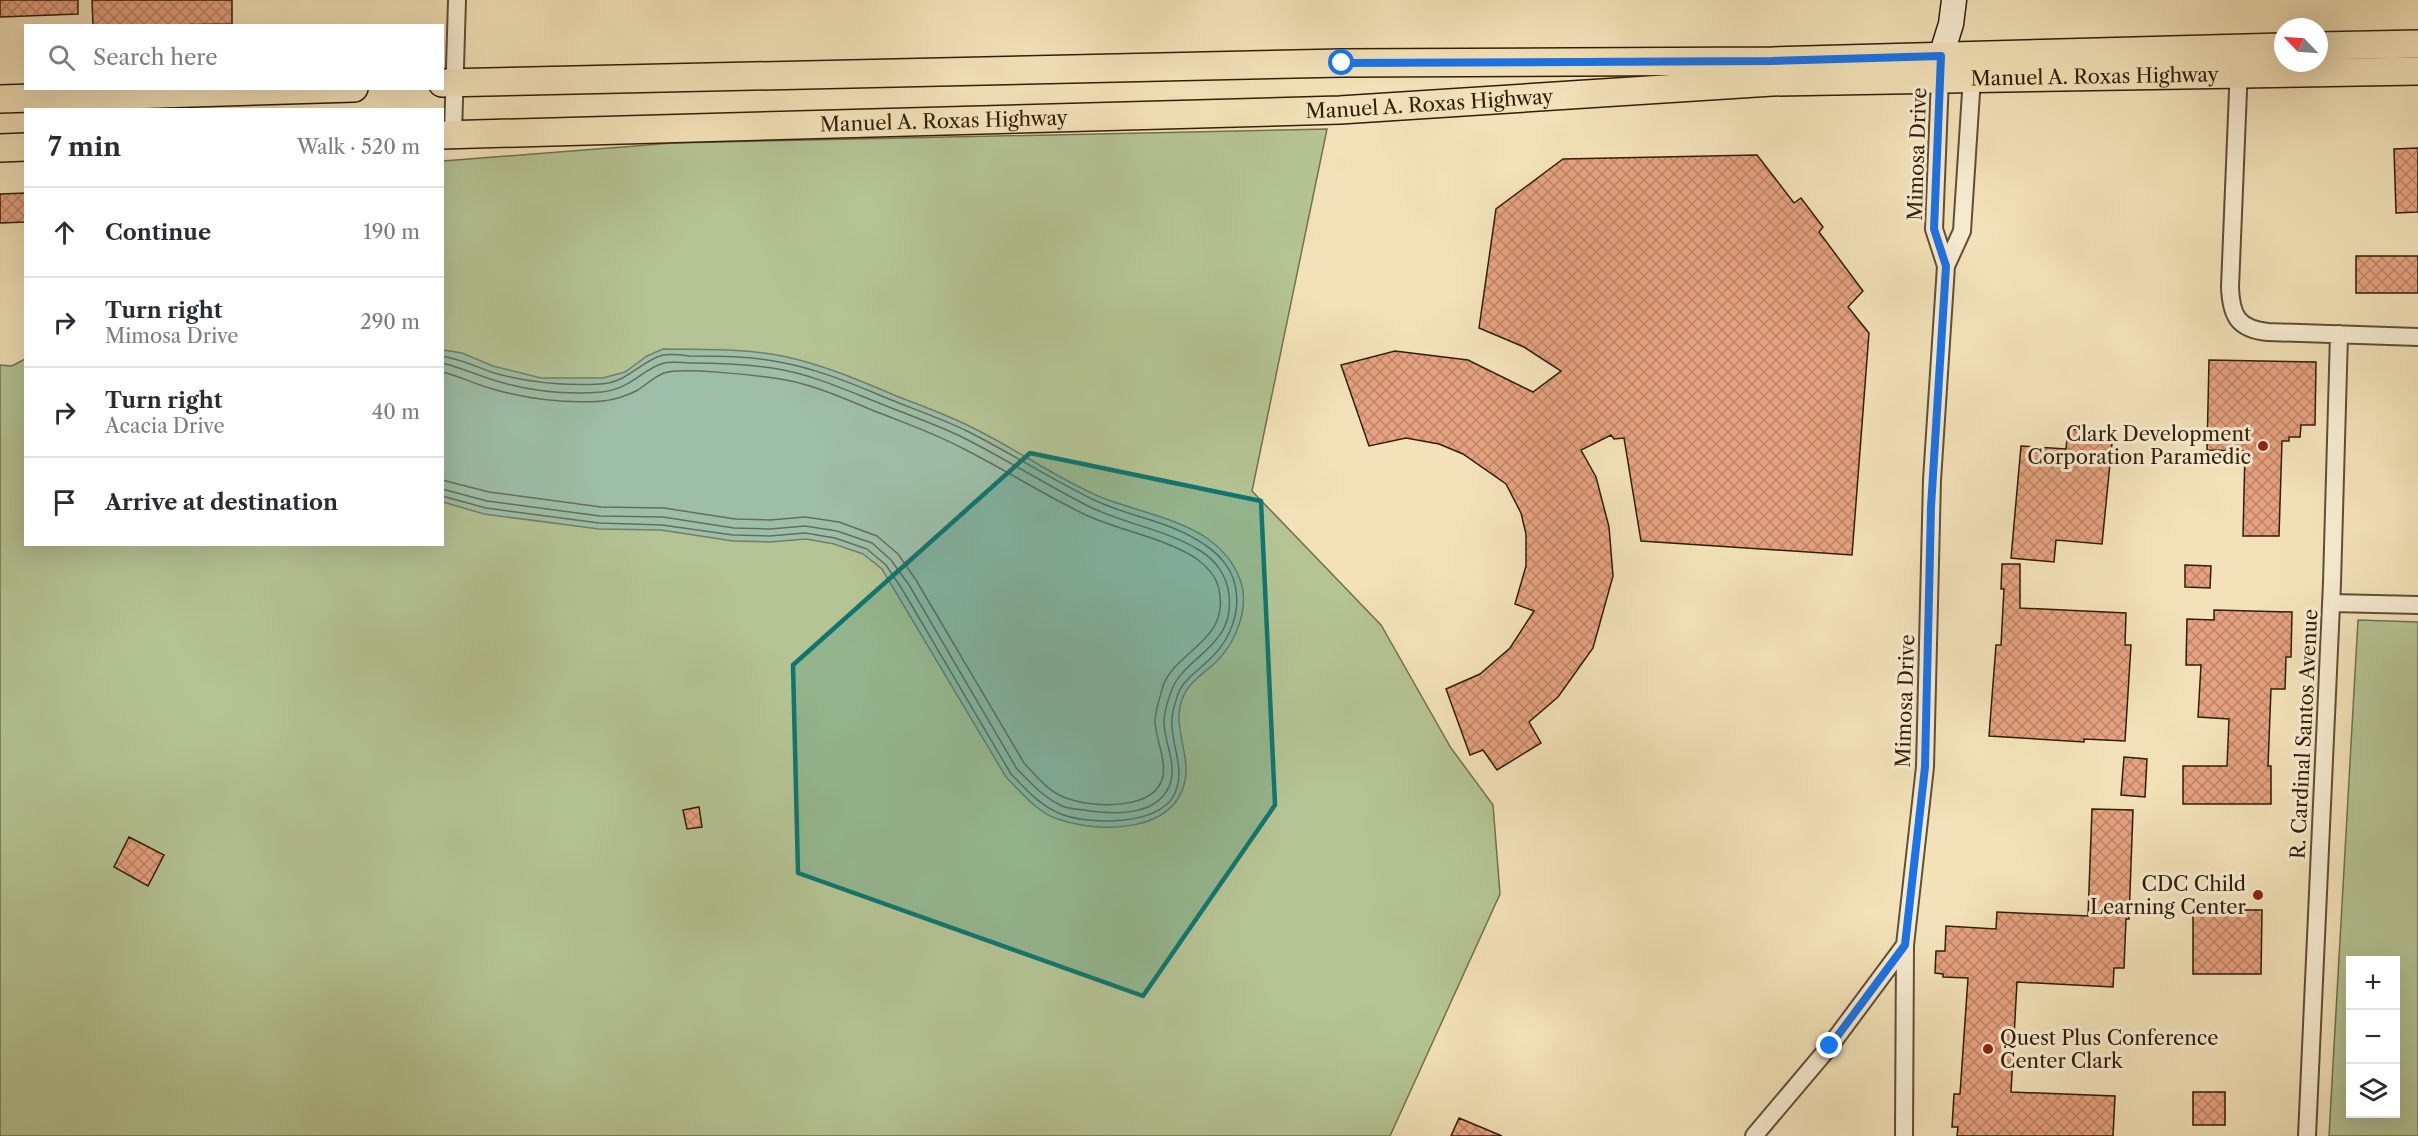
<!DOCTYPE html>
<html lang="en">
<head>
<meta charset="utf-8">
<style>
	:root { --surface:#fff; --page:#f2f2f3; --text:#2b2b33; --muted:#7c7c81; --line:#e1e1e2 }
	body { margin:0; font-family:"Libre Caslon Text",serif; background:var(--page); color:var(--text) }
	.controls { position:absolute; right:18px; bottom:18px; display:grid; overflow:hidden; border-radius:0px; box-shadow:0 6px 24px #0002 }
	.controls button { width:54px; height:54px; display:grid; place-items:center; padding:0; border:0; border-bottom:2px solid var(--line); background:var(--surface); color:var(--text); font:30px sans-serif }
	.compass { position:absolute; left:2274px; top:18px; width:54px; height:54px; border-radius:50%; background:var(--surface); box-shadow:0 6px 24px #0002; rotate:295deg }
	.stop { position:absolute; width:18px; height:18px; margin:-14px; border:4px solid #1a73e8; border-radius:50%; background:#fff }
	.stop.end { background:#1a73e8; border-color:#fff; box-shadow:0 2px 6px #0008 }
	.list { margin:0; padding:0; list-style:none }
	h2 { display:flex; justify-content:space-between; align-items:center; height:78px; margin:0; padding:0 24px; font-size:26px }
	h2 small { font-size:20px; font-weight:400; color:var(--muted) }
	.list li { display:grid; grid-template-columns:39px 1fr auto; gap:18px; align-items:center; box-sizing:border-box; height:90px; padding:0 24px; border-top:2px solid var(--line) }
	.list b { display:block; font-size:22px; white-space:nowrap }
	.list p { margin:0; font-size:20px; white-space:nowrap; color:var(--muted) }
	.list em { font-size:20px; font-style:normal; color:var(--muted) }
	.icon { flex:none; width:33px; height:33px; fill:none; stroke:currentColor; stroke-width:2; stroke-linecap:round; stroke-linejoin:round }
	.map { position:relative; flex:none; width:2418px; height:1136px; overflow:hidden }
	.search { position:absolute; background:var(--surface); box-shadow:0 6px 24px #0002; left:24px; top:24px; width:420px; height:66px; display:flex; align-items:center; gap:15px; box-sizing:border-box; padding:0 21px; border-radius:0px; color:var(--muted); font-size:22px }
	.panel { position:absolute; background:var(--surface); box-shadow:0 6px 24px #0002; left:24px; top:108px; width:420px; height:438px; border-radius:0px }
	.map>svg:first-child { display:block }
	.grass { fill:#b5c494; stroke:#72714e; stroke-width:1.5; fill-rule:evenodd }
	.water { fill:#9dbfa9; stroke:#717f69; stroke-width:1.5 }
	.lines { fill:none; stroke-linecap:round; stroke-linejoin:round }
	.shore { stroke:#666e58; stroke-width:1.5 }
	.building { fill:url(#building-cross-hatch); stroke:#301e08; stroke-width:1.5 }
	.street-casing { stroke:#614f34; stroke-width:20 }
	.secondary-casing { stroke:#301e08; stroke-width:27 }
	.primary-casing { stroke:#301e08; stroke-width:30 }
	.street { stroke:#f7ecd2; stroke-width:16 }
	.secondary { stroke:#f7ecd2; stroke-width:24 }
	.primary { stroke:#f3e2b9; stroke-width:27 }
	.route { stroke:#1a73e8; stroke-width:8 }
	.marked { fill:#0f766e; fill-opacity:0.2; stroke:#0f766e; stroke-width:4.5; stroke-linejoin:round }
	.poi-dot { fill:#8f2418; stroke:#f7ecd2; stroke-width:2 }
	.labels { text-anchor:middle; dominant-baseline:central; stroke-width:6; stroke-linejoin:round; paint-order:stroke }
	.street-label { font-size:20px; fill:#301e08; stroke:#f7ecd2 }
	.poi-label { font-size:20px; fill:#301e08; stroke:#f7ecd2; text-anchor:end }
</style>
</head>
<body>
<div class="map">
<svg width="2418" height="1136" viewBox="0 0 2418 1136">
	<defs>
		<pattern id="building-cross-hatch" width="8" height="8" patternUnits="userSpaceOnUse" patternTransform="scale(1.5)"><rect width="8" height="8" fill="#e6a280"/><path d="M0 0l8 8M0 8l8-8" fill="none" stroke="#bb8367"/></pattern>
	</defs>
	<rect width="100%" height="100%" fill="#f3e2b9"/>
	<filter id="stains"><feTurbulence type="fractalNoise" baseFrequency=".00333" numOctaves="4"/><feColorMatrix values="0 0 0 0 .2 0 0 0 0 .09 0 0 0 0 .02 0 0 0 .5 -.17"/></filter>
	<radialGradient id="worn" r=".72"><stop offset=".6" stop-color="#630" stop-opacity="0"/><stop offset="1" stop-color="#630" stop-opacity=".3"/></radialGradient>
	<path class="grass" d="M1327,129L1252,491L1381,625L1451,748L1493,805L1500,894L1390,1136H0V365L12,366L25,359L26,544H442L443,161L673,143Z
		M2358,620L2418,622V1136H2329ZM2350,960H2396V1114H2350Z"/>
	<path class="water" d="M663,349C702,350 743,348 782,356C822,364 861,381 899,397C922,406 947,415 969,426C1013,447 1053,476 1098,496C1134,511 1176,517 1208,539C1222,549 1233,562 1239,577C1251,604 1237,641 1217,661C1207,671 1193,679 1186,691C1168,721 1191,751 1185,781C1174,833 1101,833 1061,820C1038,814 1022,793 1006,777L882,569L863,554L834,544L806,539L770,542L733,541L661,530L599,529L484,514L443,502V350L462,353L493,366L541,378H603L625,372L647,356Z"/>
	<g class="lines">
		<path class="shore" d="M442,356C460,359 475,366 491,372C527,383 562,386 600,384C628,383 640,361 663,355C671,354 681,355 689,356C719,356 750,356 779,362C813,368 846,381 877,394C907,407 938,417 967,431C1009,452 1049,478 1092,499C1128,517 1172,521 1205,545C1219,554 1232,569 1235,585C1241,610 1231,638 1213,656C1202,668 1184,678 1178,694C1176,701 1172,711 1172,719C1170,745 1187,768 1174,795C1159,826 1088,825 1061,814C1040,806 1026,789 1011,774L902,589L886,565L867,549L835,538L805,533L770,536L733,535L662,525L599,523L486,508L442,496
			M442,363C459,367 474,374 490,379C527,391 564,395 602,392C631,389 642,369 664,363C672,361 682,363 690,363C718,363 749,364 778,369C813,375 846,390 879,403C908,415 938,425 966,439C1007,460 1047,485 1088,506C1124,524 1165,529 1199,550C1216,560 1227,576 1229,595C1235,647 1186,655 1172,689C1169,697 1165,710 1164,719C1163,740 1176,760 1171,781C1161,817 1114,815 1084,810C1076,809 1067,809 1060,805C1042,796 1031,783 1017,769L909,585L891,560L872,543L837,531L805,526L770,529L734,528L663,517L600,516L487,501L442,489
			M442,372C459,376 473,383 489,388C526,399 564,404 603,401C614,400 629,395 638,390C647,384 654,377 664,373C681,367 752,375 774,378C807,382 841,397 872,410C902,422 934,433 962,448C1004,469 1044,495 1086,515C1121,531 1161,537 1194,557C1206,565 1217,577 1219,590C1230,641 1176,650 1163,686C1160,697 1155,711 1155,722C1156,740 1166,759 1163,776C1156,811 1092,808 1066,798C1049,792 1037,777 1024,763L916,580L898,554L877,536L839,522L805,517L770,520L735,519L664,508L601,507L489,492L442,480"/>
	</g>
	<path class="building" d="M0,0H78V14L0,17Z
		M92,0H232V24L93,26Z
		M2418,148V212L2396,213L2394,149Z
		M1757,155L1794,203L1801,198L1823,227L1819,232L1863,291L1848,307L1869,333L1852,555L1641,541L1624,438L1614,439L1611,435L1581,450L1596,477L1609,527L1613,576L1593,648L1558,697L1529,722L1541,743L1497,770L1483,750L1470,755L1446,689L1480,674L1510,648L1534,611L1515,604L1526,566V534L1521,513L1506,484L1463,454L1439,444L1406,438L1369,446L1341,365L1395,351L1468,360L1533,392L1561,371L1524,347L1479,328L1496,209L1563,159Z
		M26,193V222L0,223V194Z
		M2356,256H2418V293H2356Z
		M2209,360L2316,362L2315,425H2301L2300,437H2289V441H2282L2279,536H2243L2245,451L2207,450Z
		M2068,429L2113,433L2102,544L2056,540L2054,562L2011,558L2021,446L2066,449Z
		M2002,564H2020V608L2126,613L2125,645H2131L2125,741L2084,739V742L1989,736L1996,645H2001L2004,589H2001Z
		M2185,565L2211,566L2210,588L2185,587Z
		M2214,610L2292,612L2291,657H2286L2285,689H2271L2268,766H2271V804H2183V766H2227L2229,719L2198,717L2201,665H2186L2187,619L2214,620Z
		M2124,757L2147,759L2145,797L2121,795Z
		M699,807L702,827L687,829L683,810Z
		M2092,809L2133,810L2129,919H2126L2124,968H2114L2113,987L2017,982L2011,1092L2115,1096L2113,1136H1957L1958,1127H1952L1954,1094H1960L1968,978L1943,977V974L1935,973L1936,951H1945L1946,926L1996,929L1997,912L2088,916Z
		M129,837L164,855L148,886L114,867Z
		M2193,910H2262L2261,974H2193Z
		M2193,1092H2225V1125H2193Z
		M1459,1118L1502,1136H1451Z"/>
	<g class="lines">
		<defs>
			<path id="street" d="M2239,66L2230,287C2231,316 2238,329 2268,332L2418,337
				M1940,78L1934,229L1946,266
				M453,134L457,0
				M2331,603L2418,605
				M1754,1136L1830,1046L1905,945
				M1904,1136L1905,945L1925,767L1932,480L1946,266L1962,231L1972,77
				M2307,1136L2332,583L2339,334"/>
			<path id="secondary" d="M1940,74L1941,56L1951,24L1954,0"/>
			<g id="primary">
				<path d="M2319,46L2418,44"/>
				<path d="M442,83L1342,63L1772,61L2283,47"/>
				<path d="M0,99L354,88"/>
				<path id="s1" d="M442,135L1340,110L1772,82L2418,71"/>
				<path d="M0,148L26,147"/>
			</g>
		</defs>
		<use href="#street" class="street-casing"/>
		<use href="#secondary" class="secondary-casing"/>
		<use href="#primary" class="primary-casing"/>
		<use href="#street" class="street"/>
		<use href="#secondary" class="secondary"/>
		<use href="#primary" class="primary"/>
	</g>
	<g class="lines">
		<path class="route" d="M1342,63L1772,61L1941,56L1934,229L1946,266L1931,507L1925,767L1905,945L1830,1046"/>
	</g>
	<path class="marked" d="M1030,453L1261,501L1275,805L1143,996L798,873L793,665Z"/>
	<g class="poi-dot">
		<circle cx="2263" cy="446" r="6"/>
		<circle cx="2258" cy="895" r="6"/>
		<circle cx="1988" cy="1049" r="6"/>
	</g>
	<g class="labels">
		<g class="street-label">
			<text stroke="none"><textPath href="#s1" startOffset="1654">Manuel A. Roxas Highway</textPath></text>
			<text stroke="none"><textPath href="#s1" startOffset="988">Manuel A. Roxas Highway</textPath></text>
			<text stroke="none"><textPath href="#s1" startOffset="502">Manuel A. Roxas Highway</textPath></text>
			<text transform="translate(1917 154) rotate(-88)">Mimosa Drive</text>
			<text transform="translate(1905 701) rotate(-88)">Mimosa Drive</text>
			<text transform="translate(2304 734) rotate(-87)">R. Cardinal Santos Avenue</text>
		</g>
		<g class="poi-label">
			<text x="2251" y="434">Clark Development<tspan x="2251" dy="23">Corporation Paramedic</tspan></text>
			<text x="2246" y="884">CDC Child<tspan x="2246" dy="23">Learning Center</tspan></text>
			<text x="2000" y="1038" text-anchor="start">Quest Plus Conference<tspan x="2000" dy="23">Center Clark</tspan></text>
		</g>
	</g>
	<rect width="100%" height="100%" filter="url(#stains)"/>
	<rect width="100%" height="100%" fill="url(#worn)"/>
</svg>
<div class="controls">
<button>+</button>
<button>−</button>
<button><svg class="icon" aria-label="layers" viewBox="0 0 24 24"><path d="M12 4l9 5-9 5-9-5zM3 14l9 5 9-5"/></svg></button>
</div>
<svg class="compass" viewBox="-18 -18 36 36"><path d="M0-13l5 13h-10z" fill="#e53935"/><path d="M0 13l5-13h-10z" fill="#7c7c81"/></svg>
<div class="stop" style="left:1342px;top:63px"></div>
<div class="stop end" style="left:1830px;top:1046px"></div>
<div class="search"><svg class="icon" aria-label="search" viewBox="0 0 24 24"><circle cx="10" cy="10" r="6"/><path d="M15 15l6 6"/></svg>Search here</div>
<section class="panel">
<h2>7 min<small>Walk · 520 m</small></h2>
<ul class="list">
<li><svg class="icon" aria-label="ahead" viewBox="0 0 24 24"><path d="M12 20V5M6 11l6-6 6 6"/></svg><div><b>Continue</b></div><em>190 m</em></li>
<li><svg class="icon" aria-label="right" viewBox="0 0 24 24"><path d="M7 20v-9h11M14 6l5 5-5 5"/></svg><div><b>Turn right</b><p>Mimosa Drive</p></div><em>290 m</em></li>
<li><svg class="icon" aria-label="right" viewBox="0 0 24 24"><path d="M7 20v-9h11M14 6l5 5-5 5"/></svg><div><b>Turn right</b><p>Acacia Drive</p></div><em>40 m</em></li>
<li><svg class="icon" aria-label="arrive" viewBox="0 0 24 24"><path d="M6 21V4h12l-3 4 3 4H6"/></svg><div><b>Arrive at destination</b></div></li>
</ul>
</section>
</div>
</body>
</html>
